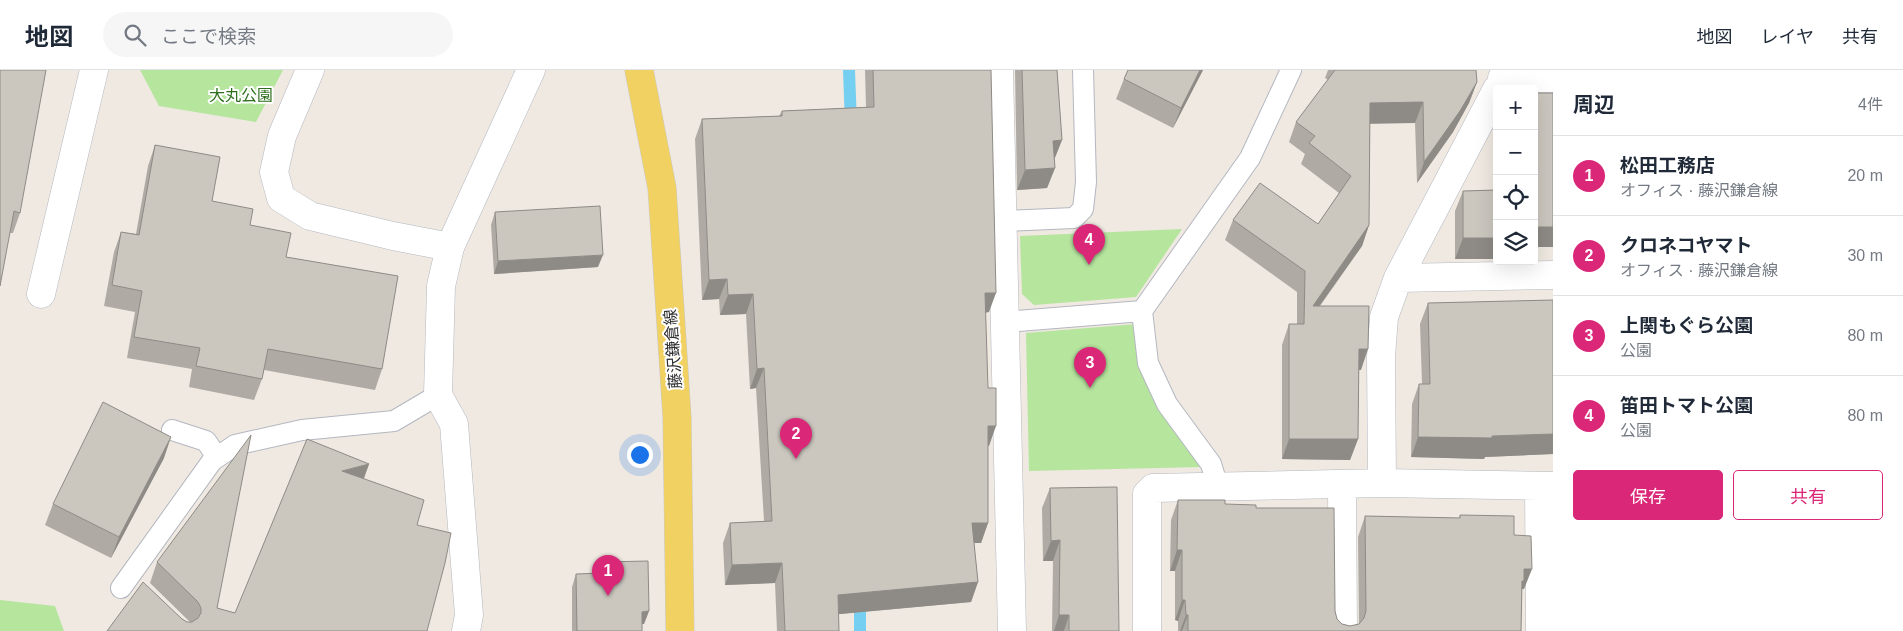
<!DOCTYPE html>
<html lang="ja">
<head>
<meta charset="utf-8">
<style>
	:root { --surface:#fff; --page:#f6f6f7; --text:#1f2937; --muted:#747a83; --line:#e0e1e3; --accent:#db2777 }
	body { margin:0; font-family:Arial,"Noto Sans JP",sans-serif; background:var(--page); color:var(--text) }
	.controls { position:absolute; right:15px; top:15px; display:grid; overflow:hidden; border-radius:5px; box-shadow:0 5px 20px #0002 }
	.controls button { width:45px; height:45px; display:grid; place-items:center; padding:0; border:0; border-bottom:1px solid var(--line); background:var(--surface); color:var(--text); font:25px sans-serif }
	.you { position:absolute; left:639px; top:384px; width:18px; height:18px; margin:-12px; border:4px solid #fff; border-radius:50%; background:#1a73e8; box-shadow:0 0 0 8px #1a73e833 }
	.badge { display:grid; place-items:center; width:32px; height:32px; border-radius:50%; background:var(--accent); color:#fff; font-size:16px; font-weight:700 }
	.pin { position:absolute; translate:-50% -41px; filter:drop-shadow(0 1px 2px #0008) }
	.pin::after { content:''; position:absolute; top:26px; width:18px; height:15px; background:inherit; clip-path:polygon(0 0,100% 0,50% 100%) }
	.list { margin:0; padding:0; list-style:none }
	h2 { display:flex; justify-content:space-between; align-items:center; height:65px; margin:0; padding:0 20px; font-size:21px }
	h2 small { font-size:16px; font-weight:400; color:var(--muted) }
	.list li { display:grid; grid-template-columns:32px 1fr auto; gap:15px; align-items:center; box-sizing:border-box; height:80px; padding:0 20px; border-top:1px solid var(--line) }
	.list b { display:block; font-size:19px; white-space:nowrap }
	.list p { margin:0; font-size:16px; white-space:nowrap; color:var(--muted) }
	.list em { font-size:16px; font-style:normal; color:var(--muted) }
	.actions { display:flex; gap:10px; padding:15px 20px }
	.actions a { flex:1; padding:11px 0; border:1px solid var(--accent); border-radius:5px; text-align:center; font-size:18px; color:var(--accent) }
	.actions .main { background:var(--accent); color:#fff }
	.icon { flex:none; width:28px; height:28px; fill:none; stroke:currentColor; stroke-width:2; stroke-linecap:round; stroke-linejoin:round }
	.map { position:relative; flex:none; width:1553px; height:561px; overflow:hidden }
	header { display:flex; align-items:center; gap:30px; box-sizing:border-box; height:70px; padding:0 25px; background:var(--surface); border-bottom:1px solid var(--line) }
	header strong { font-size:24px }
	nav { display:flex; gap:28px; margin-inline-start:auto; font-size:18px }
	.search { width:350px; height:45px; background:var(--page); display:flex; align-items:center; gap:12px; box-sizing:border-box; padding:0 18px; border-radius:28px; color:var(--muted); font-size:19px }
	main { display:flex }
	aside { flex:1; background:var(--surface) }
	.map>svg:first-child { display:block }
	.green { fill:#b6e59e }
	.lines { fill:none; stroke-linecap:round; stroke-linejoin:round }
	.stream { stroke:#75cff0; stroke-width:12 }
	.service-casing { stroke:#b4b7c1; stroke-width:22 }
	.pedestrian-casing { stroke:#b4b7c1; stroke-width:29 }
	.minor-casing { stroke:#b4b7c1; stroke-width:29 }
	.primary-casing { stroke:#c9c9c9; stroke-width:29 }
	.service { stroke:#fff; stroke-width:20 }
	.pedestrian { stroke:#fff; stroke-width:28 }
	.minor { stroke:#fff; stroke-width:28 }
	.primary { stroke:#f2d163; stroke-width:28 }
	.wall { fill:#afaba4 }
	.shaded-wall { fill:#8e8b86 }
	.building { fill:#cbc7bf; stroke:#8e8b86 }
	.labels { text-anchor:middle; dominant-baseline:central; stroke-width:4; stroke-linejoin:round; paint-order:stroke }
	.park-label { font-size:16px; fill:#2c6e1b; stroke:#fff }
	.street-label { font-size:16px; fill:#2e2e2e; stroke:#fff }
</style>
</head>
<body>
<header>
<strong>地図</strong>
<div class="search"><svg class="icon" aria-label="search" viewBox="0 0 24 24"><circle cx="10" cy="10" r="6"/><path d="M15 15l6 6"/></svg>ここで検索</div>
<nav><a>地図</a><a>レイヤ</a><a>共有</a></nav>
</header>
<main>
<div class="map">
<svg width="1553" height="561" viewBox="0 0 1553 561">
	<rect width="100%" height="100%" fill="#efe9e1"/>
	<path class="green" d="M140,0H283L256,52L159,36Z
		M1182,159L1136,227L1034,235L1022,224L1020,166Z
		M1137,254L1202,397L1029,401L1026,263Z
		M0,530L55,536L64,561H0Z"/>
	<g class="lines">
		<path class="stream" d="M849,0L851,55
			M860,525V561"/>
		<defs>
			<path id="service" d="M1002,151L1074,148L1083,139L1086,112L1083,0
				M1142,241L1148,293L1167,334L1211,394L1218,417
				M1005,252L1142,241L1250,88L1291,0
				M172,360L206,371L217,387
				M121,518L212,391L235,375L302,360L394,351L438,325"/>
			<path id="pedestrian" d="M310,0L282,66L274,102L281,128L310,146L393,166L450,177
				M41,224L94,0"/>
			<path id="minor" d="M999,0L1012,561
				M1502,8H1553
				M1398,208L1553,205
				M1382,413L1381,287L1384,247L1398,208L1497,19
				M1342,415L1343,561
				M1539,416L1540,561
				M466,561L469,545L454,354L438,325L441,216L450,177L531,0
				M1147,561V424L1153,418L1382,413L1553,416"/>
			<path id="primary" d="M639,0L662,118L677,347L680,561"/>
		</defs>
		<use href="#service" class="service-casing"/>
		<use href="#pedestrian" class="pedestrian-casing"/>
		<use href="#minor" class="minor-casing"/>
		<use href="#primary" class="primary-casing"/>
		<use href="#service" class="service"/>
		<use href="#pedestrian" class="pedestrian"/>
		<use href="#minor" class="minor"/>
		<use href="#primary" class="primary"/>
	</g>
	<path class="wall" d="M0,0L20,143L13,163H10Z
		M865,0H991L989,242L985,243L989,376H988V453L981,473H974L978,512L971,532L838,544L839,561H777L775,513L725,515L723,473L730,453L764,451L756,318L750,319L746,244L720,245L719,229L702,230L695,69L702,49L779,46L782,41L866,37Z
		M1015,0H1057L1062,70L1054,90L1055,98L1047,118L1017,120Z
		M1128,0H1203L1173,58L1116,29L1124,9Z
		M1328,0H1476L1477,12L1469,33L1453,62L1417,113L1415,53H1370L1369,155L1362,176L1320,236L1361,300H1359L1358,369L1350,390L1282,389V275L1289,254H1297V222L1225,170L1233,150L1318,154L1339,123L1301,94L1305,84L1289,72L1296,52L1328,10L1325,8Z
		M155,75L212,131L250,155L286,187L382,299L375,320L264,300L262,309L254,330L189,317L192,299L127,288L135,242L104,236L114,182L121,162L136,164L148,96Z
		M1497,120V189H1455V141L1463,121Z
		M495,142L598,197L494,204L491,155Z
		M1553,230V384L1485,387L1484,389L1411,387L1412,334L1419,314H1422L1420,254L1428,233Z
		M164,388L111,488L45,455L53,434Z
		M369,394L364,409L427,561H107L182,549L187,552H190L150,513L157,492L217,538L235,543Z
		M1050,418L1119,561H1052L1053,491H1043L1042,438Z
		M1178,430L1256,438L1335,541L1337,549L1342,554L1350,556L1359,554L1358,467L1365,446L1459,448L1460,445L1514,465L1524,519H1522L1521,561H1178V551L1175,550V501H1170L1171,450Z
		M603,492L649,541L644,554H642V561H572V517L576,504H599Z"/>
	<path class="shaded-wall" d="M1200,0H1203L1173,58L1181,38Z
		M1477,12L1469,33L1453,62L1417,113L1424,92Z
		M1423,32L1415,53L1362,54L1370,33Z
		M1062,70L1054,90L1045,91L1053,71Z
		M1055,98L1047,118L1017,120L1025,100Z
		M1369,155L1362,176L1305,256L1313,236Z
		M1534,157H1553V177H1534Z
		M1463,168H1497V189H1455Z
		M603,185L598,197L494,204L498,191Z
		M727,209L719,229L702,230L709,210Z
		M985,223H996L989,242L977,243Z
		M753,224L746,244L720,245L728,225Z
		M1359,279H1368L1361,300H1352Z
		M764,298L756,318L750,319L757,299Z
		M988,356H996L989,376H980Z
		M1553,364V384L1485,387L1484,389L1411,387L1418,367L1492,366Z
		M171,367L164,388L111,488L119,467Z
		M1289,369H1358L1350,390L1282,389Z
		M369,394L361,415L342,401Z
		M972,453H988L981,473H965Z
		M1060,470L1053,491H1043L1051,471Z
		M1177,480H1182L1175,501H1170Z
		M782,493L775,513L725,515L732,495Z
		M1524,499H1532L1524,519H1521L1516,532Z
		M978,512L971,532L830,545L838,525Z
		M1182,530H1185L1178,551L1175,550Z
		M649,541L644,554H637L642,542Z
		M1059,545H1069L1064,561H1054Z
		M1186,545H1188L1182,561H1180Z"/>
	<path class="building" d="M0,0H46L20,143L14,141L0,216Z
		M873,0H991L996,223H985L988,318H996V356H988V453H972L978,512L838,525L839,561H785L782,493L732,495L730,453L772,451L764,298L757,299L753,224L728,225L727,209L709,210L702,49L782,46V41L874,37Z
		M1022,0H1057L1062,70L1053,71L1055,98L1025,100Z
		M1128,0H1200L1181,38L1124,9Z
		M1335,0H1476L1477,12L1460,41L1424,92L1423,32L1370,33L1369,155L1313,236H1369L1368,279H1359L1358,369H1289V254H1304L1305,201L1233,150L1260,113L1318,154L1351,106L1309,73L1315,66L1296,52Z
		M1534,23H1553V157H1534Z
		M155,75L220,87L212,131L253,139L250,155L291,163L286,187L398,206L382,299L268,279L262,309L196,296L200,278L134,267L142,221L112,215L121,162L139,165Z
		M1497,120V168H1463V121Z
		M600,136L603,185L498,191L495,142Z
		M1553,230V364L1492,366V368L1418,367L1419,314H1430L1428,233Z
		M103,332L171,367L119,467L53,434Z
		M251,365L217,538L235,543L307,369L369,394L342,401L424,430L417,455L451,463L445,493L427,561H107L143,512L182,549L187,552H192L198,548L201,543V538L198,532L157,492Z
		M1117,417L1119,561H1069V545H1059L1060,470L1051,471L1050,418Z
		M1178,430H1225V434L1256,435V438H1334L1335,541L1337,549L1342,554L1350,556L1359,554L1364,548L1366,541L1365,446L1460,448V445L1514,446V465L1531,466L1532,499H1524V511H1522L1521,561H1188V545H1186L1185,530H1182V480H1177Z
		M648,491L649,541L642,542V561H577L576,504L604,503L603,492Z"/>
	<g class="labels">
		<g class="park-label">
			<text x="241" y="25">大丸公園</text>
		</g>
		<g class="street-label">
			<text transform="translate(673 279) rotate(-94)">藤沢鎌倉線</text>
		</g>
	</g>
</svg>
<div class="controls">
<button>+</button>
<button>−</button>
<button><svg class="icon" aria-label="locate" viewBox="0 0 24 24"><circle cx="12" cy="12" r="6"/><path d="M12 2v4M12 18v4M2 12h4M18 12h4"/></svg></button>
<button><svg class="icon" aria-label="layers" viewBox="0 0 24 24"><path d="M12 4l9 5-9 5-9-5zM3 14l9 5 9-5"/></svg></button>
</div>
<div class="you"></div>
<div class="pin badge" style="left:608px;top:526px">1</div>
<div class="pin badge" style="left:796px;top:389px">2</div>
<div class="pin badge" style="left:1090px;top:318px">3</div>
<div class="pin badge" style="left:1089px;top:195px">4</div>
</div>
<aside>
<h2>周辺<small>4件</small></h2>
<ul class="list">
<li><span class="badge">1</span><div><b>松田工務店</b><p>オフィス · 藤沢鎌倉線</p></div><em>20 m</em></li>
<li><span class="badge">2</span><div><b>クロネコヤマト</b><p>オフィス · 藤沢鎌倉線</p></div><em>30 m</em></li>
<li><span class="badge">3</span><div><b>上関もぐら公園</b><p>公園</p></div><em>80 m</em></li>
<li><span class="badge">4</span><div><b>笛田トマト公園</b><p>公園</p></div><em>80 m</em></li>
</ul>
<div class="actions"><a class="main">保存</a><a>共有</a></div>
</aside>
</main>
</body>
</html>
